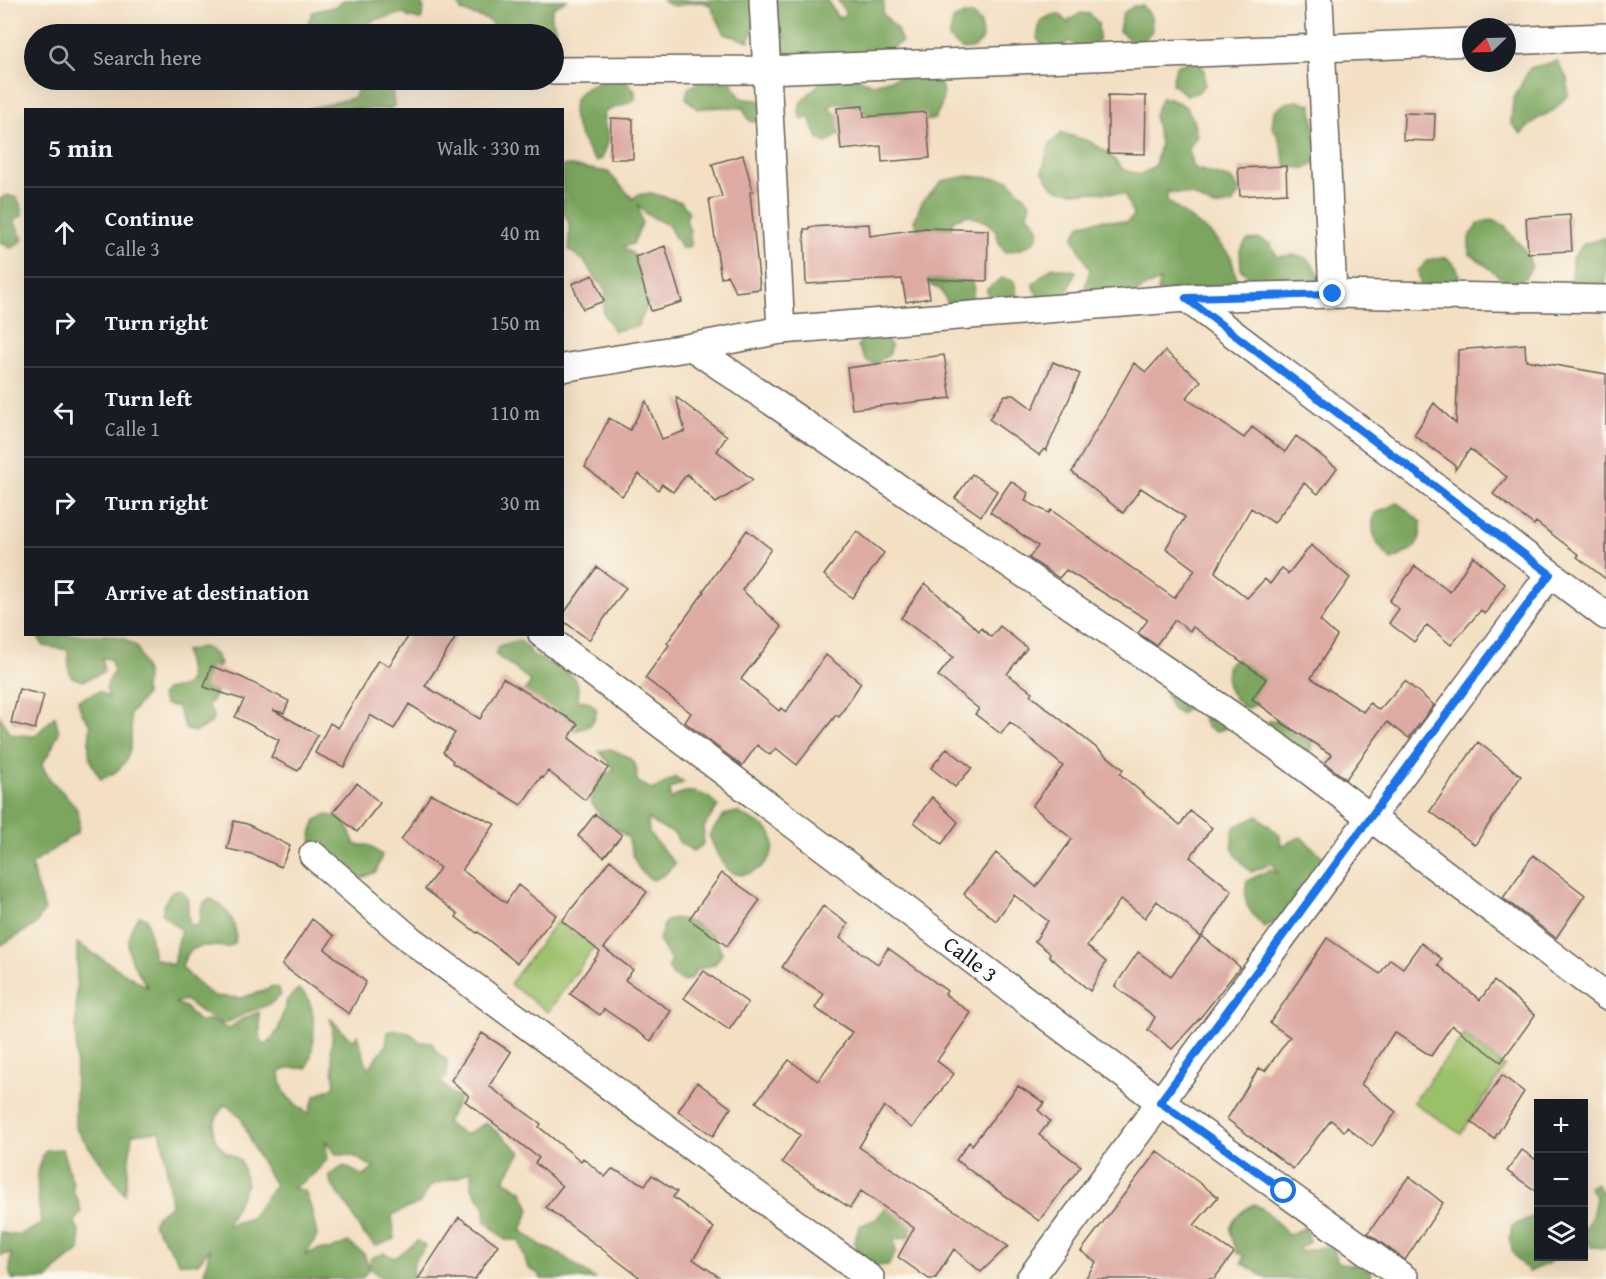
<!DOCTYPE html>
<html lang="en">
<head>
<meta charset="utf-8">
<style>
	:root { --surface:#171b24; --page:#242831; --text:#f1f3f6; --muted:#9ea1a6; --line:#363941 }
	body { margin:0; font-family:"Gentium Book Plus",serif; background:var(--page); color:var(--text) }
	.controls { position:absolute; right:18px; bottom:18px; display:grid; overflow:hidden; border-radius:0px; box-shadow:0 6px 24px #0002 }
	.controls button { width:54px; height:54px; display:grid; place-items:center; padding:0; border:0; border-bottom:2px solid var(--line); background:var(--surface); color:var(--text); font:30px sans-serif }
	.compass { position:absolute; left:1462px; top:18px; width:54px; height:54px; border-radius:50%; background:var(--surface); box-shadow:0 6px 24px #0002; rotate:247deg }
	.stop { position:absolute; width:18px; height:18px; margin:-14px; border:4px solid #1a73e8; border-radius:50%; background:#fff }
	.stop.end { background:#1a73e8; border-color:#fff; box-shadow:0 2px 6px #0008 }
	.list { margin:0; padding:0; list-style:none }
	h2 { display:flex; justify-content:space-between; align-items:center; height:78px; margin:0; padding:0 24px; font-size:26px }
	h2 small { font-size:20px; font-weight:400; color:var(--muted) }
	.list li { display:grid; grid-template-columns:39px 1fr auto; gap:18px; align-items:center; box-sizing:border-box; height:90px; padding:0 24px; border-top:2px solid var(--line) }
	.list b { display:block; font-size:22px; white-space:nowrap }
	.list p { margin:0; font-size:20px; white-space:nowrap; color:var(--muted) }
	.list em { font-size:20px; font-style:normal; color:var(--muted) }
	.icon { flex:none; width:33px; height:33px; fill:none; stroke:currentColor; stroke-width:2; stroke-linecap:round; stroke-linejoin:round }
	.map { position:relative; flex:none; width:1606px; height:1279px; overflow:hidden }
	.search { position:absolute; background:var(--surface); box-shadow:0 6px 24px #0002; left:24px; top:24px; width:540px; height:66px; display:flex; align-items:center; gap:15px; box-sizing:border-box; padding:0 21px; border-radius:33px; color:var(--muted); font-size:22px }
	.panel { position:absolute; background:var(--surface); box-shadow:0 6px 24px #0002; left:24px; top:108px; width:540px; height:528px; border-radius:0px }
	.map>svg:first-child { display:block }
	.green { fill:#9bc06a; stroke:#5c6e43; stroke-width:1.5 }
	.forest { fill:#7ca65e; stroke:#4c613d; stroke-width:1.5; fill-rule:evenodd }
	.building { fill:#ddaba4 }
	.lines { fill:none; stroke-linecap:round; stroke-linejoin:round }
	.minor-casing { stroke:#676056; stroke-width:30 }
	.minor { stroke:#fff; stroke-width:27 }
	.route { stroke:#1a73e8; stroke-width:8 }
	.labels { text-anchor:middle; dominant-baseline:central; stroke-width:4.5; stroke-linejoin:round; paint-order:stroke }
	.street-label { font-size:22px; fill:#1c1c1c; stroke:#fbf7ec }
</style>
</head>
<body>
<div class="map">
<svg width="1606" height="1279" viewBox="0 0 1606 1279">
	<rect width="100%" height="100%" fill="#fbf7ec"/>
	<filter id="ink" filterUnits="userSpaceOnUse"><feTurbulence type="fractalNoise" baseFrequency=".0167" numOctaves="2"/><feDisplacementMap in="SourceGraphic" scale="12" xChannelSelector="R" yChannelSelector="G"/><feConvolveMatrix kernelMatrix="1 2 1 2 8 2 1 2 1" color-interpolation-filters="sRGB"/></filter>
	<filter id="wash" filterUnits="userSpaceOnUse"><feTurbulence type="fractalNoise" baseFrequency=".008" numOctaves="4" result="noise"/><feDisplacementMap in="SourceGraphic" scale="24" xChannelSelector="R" yChannelSelector="G"/><feGaussianBlur stdDeviation="1.35" result="paint"/><feColorMatrix in="noise" values="0 0 0 0 0 0 0 0 0 0 0 0 0 0 0 0 0 1.4 0 .05"/><feComposite in="paint" operator="in"/></filter>
	<g filter="url(#wash)">
		<rect width="100%" height="100%" fill="#f3dfc2"/>
		<path class="green" d="M557,921L576,936L585,925L601,938L548,1012L510,984Z
			M1464,1035L1505,1067L1461,1134L1413,1102Z"/>
		<path class="forest" d="M344,0H419L424,9L421,20L407,17L405,13L378,19L369,22L375,34H349L330,27L325,34H309L306,27L313,12L337,6Z
			M457,0H567L553,8L551,16L556,30L554,35L501,34L488,20L461,11Z
			M662,0H753L755,25L749,41L725,34L710,5C707,4 703,2 700,2C686,1 676,12 662,0Z
			M770,0H827L838,18L846,14L838,0H884L883,14L896,28L902,42L875,56L791,58C773,46 773,19 770,0Z
			M1134,6H1143L1151,16L1152,31L1144,40L1133,42L1119,31L1123,13Z
			M1081,13L1090,14L1098,23L1099,39L1091,48L1080,49L1069,41L1062,48L1050,51L1037,39L1040,21L1052,15H1061L1068,24L1069,20Z
			M965,14H973L981,24L982,40L974,48L963,50L949,39L953,20Z
			M1196,59L1204,69L1205,85L1197,93L1186,95L1172,84L1176,66Z
			M1557,61L1568,80V95L1554,110L1537,119L1521,134L1511,123L1513,100L1530,68Z
			M934,68C944,91 948,97 934,119L916,123L871,120C861,107 844,97 828,107L843,121L839,134L827,143L818,139L809,117L802,120L799,113L800,103L823,80L845,73L873,84Z
			M623,77L635,91V99C625,107 614,106 604,113C602,122 605,124 607,133C609,141 604,151 602,159L596,161C583,146 560,106 583,90C594,82 609,80 623,77Z
			M373,80L392,88L394,106L390,109H307L353,98L362,84Z
			M700,82H731C745,106 739,96 761,101L758,121L752,122L748,119L743,108C727,107 712,106 697,109L686,98L688,88Z
			M1162,97C1190,104 1191,110 1197,136L1189,148L1192,165L1197,169L1231,179L1240,192L1232,204L1214,207L1192,195L1167,192V201L1211,234L1231,257L1239,288L1158,292L1160,281L1145,287L1118,307L1094,305L1085,287L1090,270L1073,238L1081,224L1104,220L1126,222L1134,216L1125,195C1108,189 1066,196 1053,187C1049,183 1046,175 1042,171L1050,144L1062,133L1089,141L1108,153L1124,170L1141,175L1155,166L1160,144L1154,115Z
			M1297,101L1311,104L1320,158C1309,171 1302,169 1286,166C1281,150 1282,139 1272,127L1274,111L1286,103Z
			M565,165L608,172L633,199L637,195L651,193L681,202L689,212L686,220L690,231L691,245L686,248H681L668,225L646,214L638,205L642,223L633,244L623,247L641,260L653,293L638,326L614,331L603,312L606,291L584,261L569,250V223L563,211L562,167Z
			M968,176L1007,179L1030,202L1027,216C1033,218 1034,221 1037,226C1045,244 1017,251 1005,252L1000,246L996,231L987,222L968,215L953,220L950,234L922,240L914,221L922,202L942,181Z
			M7,195L17,198L22,208V216L14,220L23,240L11,248L0,242V199Z
			M1491,220L1505,225C1514,243 1525,243 1532,267L1525,278L1509,284C1495,275 1484,261 1469,254V237L1479,223Z
			M1604,238L1606,239V294L1588,300L1572,280V259L1584,244Z
			M1260,239L1270,244L1278,257C1303,251 1315,260 1322,283L1264,289L1261,278L1252,279L1241,270L1240,250L1247,240Z
			M1444,257C1461,267 1459,273 1460,291L1423,298L1418,271L1428,260Z
			M1052,267L1076,271L1059,313L1041,307L1033,284Z
			M924,278L970,280L974,287L971,306L950,307L940,289L932,286Z
			M1002,278L1014,281L1018,301L989,308L987,289Z
			M874,333L882,336L891,345L890,354L875,364L866,361L858,346L865,334Z
			M1398,503L1421,522C1422,548 1413,550 1391,560C1376,544 1370,536 1374,514Z
			M36,634L108,635L123,638L137,647L146,672L145,696L130,714C133,743 134,768 101,779C87,759 87,749 91,726L81,712L78,700L99,691L109,698L106,687L114,670L110,659L102,658L104,672L83,681L71,677L69,669L68,650L44,646Z
			M519,640C525,644 527,649 532,654C532,655 539,658 540,659C562,670 582,671 578,701C588,699 591,703 597,710C593,727 589,727 573,731L523,701L524,691L531,682C520,671 507,664 495,654L499,646Z
			M202,647C212,650 218,655 220,665L213,670L211,682C219,694 216,697 207,706L212,711L213,718L211,723L195,732L186,730L177,706L165,705L161,696L166,690L185,686L190,678L185,651Z
			M1167,655L1177,664L1226,728L1216,732L1206,727L1200,709L1194,704L1180,714L1172,709L1166,694L1167,681L1156,661Z
			M1239,657L1266,664L1267,700L1245,709C1230,694 1223,686 1228,664Z
			M0,716L10,734L35,736L55,716L59,732L50,752L42,764C48,784 66,791 76,808C80,814 79,825 78,832L32,864L35,882L45,910L35,925L0,946Z
			M1276,720C1281,723 1284,726 1289,730C1295,735 1305,739 1312,743L1310,753L1298,763L1263,731L1269,721Z
			M610,749C618,752 633,757 636,767C638,772 636,777 638,782L653,790L675,777L684,782L670,789V800C685,786 706,791 718,806L704,827L703,845L693,851L680,843L674,833L660,827L648,819L649,833L675,864L664,875L653,880C635,871 633,856 628,837L603,820L591,802C596,785 597,776 615,770L599,751Z
			M737,812C745,817 764,825 769,831C786,852 751,886 730,871C720,863 714,847 709,835L724,815Z
			M325,815C354,817 344,828 356,845H368L382,855L376,872L357,880L314,856L311,834L316,820Z
			M1258,816L1280,836L1281,846L1301,837L1323,857C1325,884 1316,885 1294,895C1296,915 1280,920 1264,927C1248,910 1242,904 1247,881L1271,869L1277,874L1273,863L1251,872C1235,856 1228,850 1234,827Z
			M180,890C193,897 185,913 190,924L196,926L200,922C200,913 200,901 211,899C227,907 239,925 235,943L229,947C208,946 188,940 182,967C190,978 202,986 213,996L241,998L269,989L271,986L278,988L281,995C271,1006 261,1007 248,1012C239,1016 231,1022 222,1024L206,1015L185,1000L175,1003L185,1007L198,1021L210,1020L228,1029L242,1019L259,1012L261,1044H268L278,1030L287,1000L298,989C320,1000 315,1050 307,1068H290L280,1072C282,1099 290,1098 308,1114L315,1096L335,1086L331,1049L333,1027L330,1018L349,1038L355,1039L357,1035L368,1069L386,1045L388,1032C403,1028 410,1032 420,1042H431L437,1052L447,1060V1076L440,1081L450,1092L460,1098L446,1123L465,1135L486,1123L521,1152L504,1180L522,1191L530,1209L521,1230L542,1246L560,1254L595,1279H541L539,1274L528,1268L519,1240H505L486,1222L485,1208L471,1186V1170L459,1177L431,1185L420,1203L392,1215L395,1239L375,1246L361,1231L349,1208L331,1184L329,1175L344,1166L364,1176L374,1168L354,1156L336,1154L325,1140L328,1158C318,1172 308,1180 293,1188L305,1191L312,1211L317,1236L306,1255L318,1249L329,1250L348,1242L364,1254L369,1267L371,1258L384,1253L395,1258L417,1241L426,1247L414,1261L412,1279H383L369,1268L362,1279H203L210,1248L197,1264L180,1263L153,1224L156,1217L171,1205L165,1155L160,1131L132,1134L125,1195L75,1128L77,943L148,988C132,963 117,945 139,916L147,918L154,958L173,965L181,930L162,914C163,904 166,898 173,891ZM225,1104L241,1118L255,1151L275,1185L251,1218L227,1225L247,1184C245,1179 243,1165 240,1161C237,1157 228,1154 224,1150C207,1136 213,1119 225,1104Z
			M673,918C692,919 718,933 722,954L715,964L696,970L692,978L684,982L673,976L668,968L671,961L659,940L665,922Z
			M62,1149L73,1183V1191L78,1200L81,1211L75,1222L79,1231L80,1250L55,1270L49,1279H12L10,1273L11,1253L0,1256V1232C16,1238 27,1233 41,1224C39,1200 32,1171 46,1150Z
			M1596,1183L1601,1192L1606,1194V1248L1591,1247L1584,1237V1227C1593,1220 1594,1207 1596,1197L1589,1187Z
			M1254,1204L1265,1210L1288,1235L1304,1228L1309,1235V1242L1299,1248L1301,1252L1326,1246L1333,1247L1338,1262L1351,1265L1362,1263L1372,1271L1370,1279H1267L1242,1263L1244,1255L1237,1253C1236,1247 1232,1240 1231,1234C1228,1220 1244,1210 1254,1204Z
			M888,1205L913,1221L909,1237L894,1240L896,1252L888,1265L875,1266L861,1255L854,1241L860,1226L876,1219Z
			M1536,1215L1538,1217V1256L1555,1257L1551,1262L1529,1272C1513,1256 1507,1249 1512,1226Z"/>
		<g id="blocks">
			<path class="building" d="M1108,95L1146,96L1145,154L1108,153Z
				M863,106L864,117L926,112L930,158L882,162L881,146L841,150L837,108Z
				M1404,113L1435,114L1434,141L1403,140Z
				M611,118L633,119V159H610Z
				M743,155L753,191L750,192L760,289L736,292L727,275L721,278L709,199L722,197L712,164Z
				M1286,166L1287,193L1240,196L1238,168Z
				M1570,215L1572,251L1528,253L1526,218Z
				M869,224L870,236L925,228L988,230L987,281L927,279L930,298L906,302L902,279L806,284L804,229H809V227Z
				M665,246L682,302L651,311L635,257Z
				M593,275L604,301L583,309L572,284Z
				M1525,344L1526,360L1606,374V579L1577,557L1579,555L1536,522L1534,525L1493,494L1507,477L1470,449L1455,470V465L1414,435L1434,403L1456,424L1458,350Z
				M1165,351L1201,381L1186,398L1244,438L1252,427L1285,452L1296,436L1337,468L1318,494L1304,483L1274,523L1251,508L1215,572L1247,598L1265,579L1270,584L1282,568L1288,574L1311,545L1350,578L1320,621L1337,636L1311,678L1363,712L1370,703L1379,710L1405,681L1434,705L1409,738L1387,722L1346,779L1325,763L1332,755L1281,722L1282,721L1252,699L1266,679L1193,627L1190,631L1175,620L1156,645L1138,633L1148,620L1066,570L1059,578L1029,558L1038,546L990,512L1011,481L1028,493L1025,501L1049,513L1051,510L1174,598L1195,570L1166,548L1185,517L1141,488L1123,513L1072,472L1134,363L1146,372Z
				M944,355L951,398L852,409L847,368Z
				M1053,362L1080,374L1046,451L1044,449L1039,455L989,419L1005,395H1014L1033,409Z
				M676,397L727,436L717,451L753,480L716,503L687,474L673,492L662,484L658,490L639,474L622,496L585,467L609,418L630,430L646,401L662,439L685,431Z
				M972,474L997,491L981,516L955,498Z
				M747,530L771,549L742,590L782,627L741,679L779,711L781,708L786,712L826,655L861,683L839,717L836,715L797,765L776,748L770,755L757,745L742,766L685,722L691,713L645,678L669,645L667,643L704,592L703,591Z
				M857,531L884,553L852,598L824,575Z
				M1473,556L1505,584L1485,614L1481,610L1451,645L1427,625L1414,642L1389,623L1399,609L1389,601L1415,566L1450,592Z
				M597,567L626,588L589,640L562,620V616Z
				M925,583L979,631L981,628L991,637L1000,626L1027,648L1007,674L1032,692L1030,695L1123,769L1120,774L1180,825L1190,811L1212,828L1190,857L1232,891L1201,937L1202,936L1240,967L1200,1018L1172,1049L1148,1030L1155,1017L1115,986L1138,952L1171,976L1201,937L1157,901L1145,918L1121,899L1087,946L1106,962L1090,991L1049,956L1050,953L1035,941L1048,921L1014,895L996,921L964,894L996,853L1036,887L1072,839L1032,806L1063,766L1010,722L1001,734L975,714L979,709L938,676L953,657L901,618Z
				M410,634H458L425,686L480,719L503,678L578,724L569,738L608,768L585,800L548,771L543,778L541,777L521,805L452,763L453,761L443,752L455,733L409,704L394,729L370,715L344,767L315,753L330,723L338,728L378,660L389,666Z
				M211,666L241,677L289,701L284,713L273,710L318,735L298,771L271,757L279,740L235,717L244,700L204,687Z
				M19,689L44,695L35,729L11,723Z
				M1478,742L1521,776L1475,845L1430,811Z
				M947,748L972,768L955,787L931,768Z
				M357,783L380,803L357,832L333,812Z
				M431,794L495,824L462,870L506,903L518,885L556,915L517,963L478,932L477,933L456,917L458,914L425,889L440,868L401,840Z
				M932,797L958,822L942,844L914,822Z
				M595,814L622,835L604,857L578,836Z
				M234,821L247,824L290,846L281,867L252,854L227,849Z
				M1533,855L1585,895L1556,938L1503,898Z
				M610,860L647,892L604,948L633,970L625,980L671,1011L651,1041L604,1009L600,1015L570,994L600,952L562,921Z
				M722,873L760,900L727,946L689,919Z
				M823,906L848,924L840,938L878,964L888,948L947,991L945,994L971,1013L937,1061L954,1074L912,1128L884,1106L859,1147L1008,1246L981,1272L954,1249L935,1279H929L898,1257L914,1228L861,1191L850,1208L782,1162L800,1135L756,1102L789,1060L818,1081L852,1032L815,1008L824,994L782,967Z
				M312,919L334,936L325,949L366,982L349,1014L282,965Z
				M1327,938L1380,974L1390,959L1403,968L1421,943L1442,959L1438,965L1480,1000L1494,981L1535,1015L1501,1062L1452,1025L1431,1056L1394,1032L1361,1084L1396,1112L1372,1147L1347,1127L1344,1131L1331,1120L1293,1169L1227,1119L1259,1068L1265,1071L1290,1037L1270,1023Z
				M704,971L748,1003L729,1030L684,998Z
				M482,1033L511,1052L489,1086L541,1124L539,1127L581,1161L583,1158L605,1177L612,1169L645,1185L652,1175L677,1192L673,1197L714,1228L693,1259L722,1279H642L546,1207L562,1186L535,1163L539,1158L465,1101L469,1096L451,1080Z
				M1502,1075L1524,1092L1494,1139L1471,1122Z
				M697,1082L731,1108L713,1136L678,1111Z
				M1018,1086L1045,1103L1038,1110L1050,1121L1039,1135L1081,1166L1039,1221L956,1160L969,1142L972,1145Z
				M1522,1150L1539,1162V1193L1507,1171Z
				M1157,1151L1218,1197L1194,1225L1234,1253L1214,1279H1085L1096,1262L1081,1251Z
				M1409,1176L1443,1203L1405,1260L1368,1233Z
				M459,1217L498,1245L475,1279H418Z"/>
		</g>
	</g>
	<g filter="url(#ink)">
		<use href="#blocks" fill-opacity="0" stroke="#676056" stroke-width="1.5"/>
		<g class="lines">
			<defs>
				<g id="minor">
					<path d="M763,0L781,330"/>
					<path d="M1319,0L1333,294"/>
					<path d="M1507,41L1606,37"/>
					<path d="M554,71L765,70L1471,42"/>
					<path d="M1186,298L1606,616"/>
					<path d="M692,347L1275,745L1606,996"/>
					<path d="M562,368L692,347L781,330L1186,298L1333,294L1606,299"/>
					<path id="s1" d="M542,634L1160,1102L1405,1279"/>
					<path d="M313,855L411,940L871,1279"/>
					<path d="M1030,1279L1550,574"/>
				</g>
			</defs>
			<use href="#minor" class="minor-casing"/>
			<use href="#minor" class="minor"/>
		</g>
	</g>
	<g class="lines" filter="url(#ink)">
		<path class="route" d="M1284,1191L1160,1102L1550,574L1186,298L1333,294"/>
	</g>
	<g class="labels">
		<g class="street-label">
			<text stroke="none"><textPath href="#s1" startOffset="538">Calle 3</textPath></text>
		</g>
	</g>
</svg>
<div class="controls">
<button>+</button>
<button>−</button>
<button><svg class="icon" aria-label="layers" viewBox="0 0 24 24"><path d="M12 4l9 5-9 5-9-5zM3 14l9 5 9-5"/></svg></button>
</div>
<svg class="compass" viewBox="-18 -18 36 36"><path d="M0-13l5 13h-10z" fill="#e53935"/><path d="M0 13l5-13h-10z" fill="#9ea1a6"/></svg>
<div class="stop" style="left:1284px;top:1191px"></div>
<div class="stop end" style="left:1333px;top:294px"></div>
<div class="search"><svg class="icon" aria-label="search" viewBox="0 0 24 24"><circle cx="10" cy="10" r="6"/><path d="M15 15l6 6"/></svg>Search here</div>
<section class="panel">
<h2>5 min<small>Walk · 330 m</small></h2>
<ul class="list">
<li><svg class="icon" aria-label="ahead" viewBox="0 0 24 24"><path d="M12 20V5M6 11l6-6 6 6"/></svg><div><b>Continue</b><p>Calle 3</p></div><em>40 m</em></li>
<li><svg class="icon" aria-label="right" viewBox="0 0 24 24"><path d="M7 20v-9h11M14 6l5 5-5 5"/></svg><div><b>Turn right</b></div><em>150 m</em></li>
<li><svg class="icon" aria-label="left" viewBox="0 0 24 24"><path d="M17 20v-9H6M10 6l-5 5 5 5"/></svg><div><b>Turn left</b><p>Calle 1</p></div><em>110 m</em></li>
<li><svg class="icon" aria-label="right" viewBox="0 0 24 24"><path d="M7 20v-9h11M14 6l5 5-5 5"/></svg><div><b>Turn right</b></div><em>30 m</em></li>
<li><svg class="icon" aria-label="arrive" viewBox="0 0 24 24"><path d="M6 21V4h12l-3 4 3 4H6"/></svg><div><b>Arrive at destination</b></div></li>
</ul>
</section>
</div>
</body>
</html>
